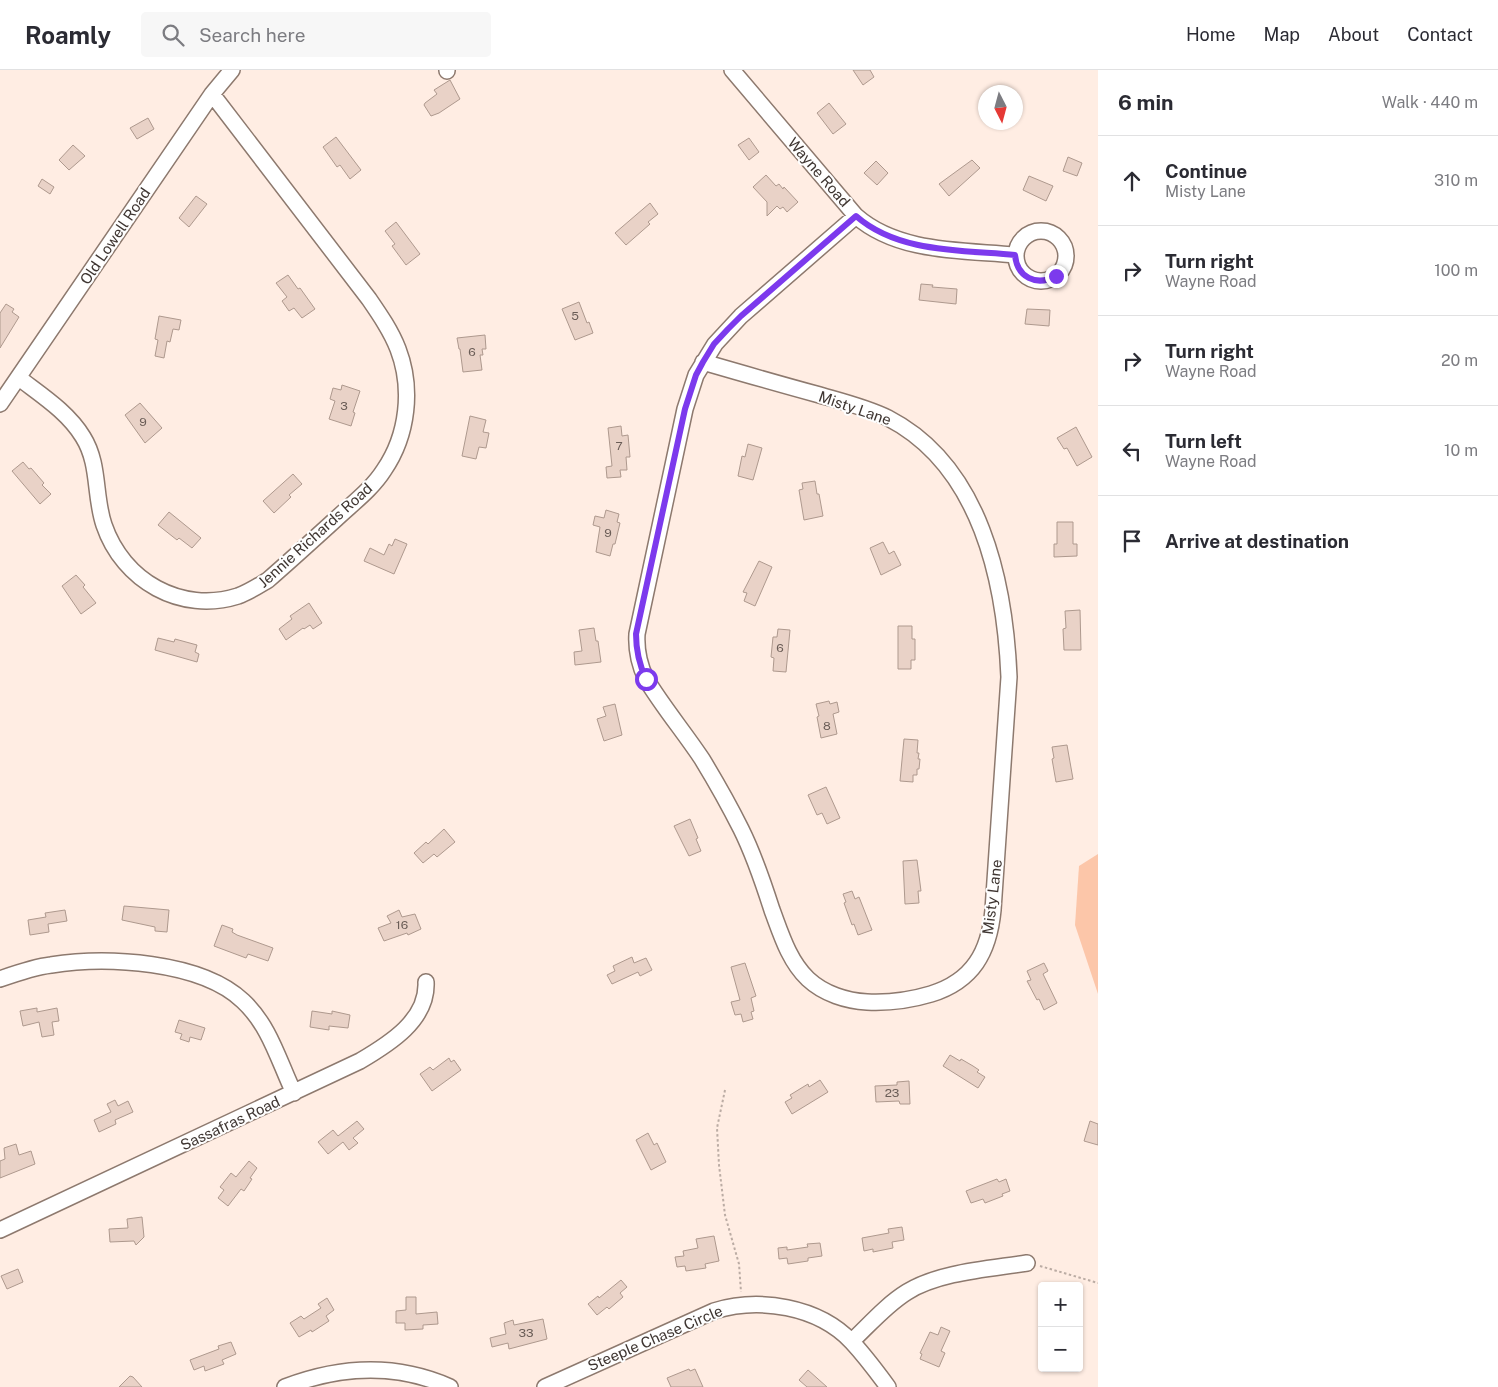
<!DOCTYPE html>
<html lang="en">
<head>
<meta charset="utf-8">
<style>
	:root { --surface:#fff; --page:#f7f7f7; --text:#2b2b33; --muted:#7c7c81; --line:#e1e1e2 }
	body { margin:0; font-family:"Public Sans",sans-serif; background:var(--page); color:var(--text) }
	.controls { position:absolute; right:15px; bottom:15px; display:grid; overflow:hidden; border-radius:5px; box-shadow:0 1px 4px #0004 }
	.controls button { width:45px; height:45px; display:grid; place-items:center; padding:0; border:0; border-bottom:1px solid var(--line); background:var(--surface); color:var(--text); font:25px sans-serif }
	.compass { position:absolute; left:978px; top:15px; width:45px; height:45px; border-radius:50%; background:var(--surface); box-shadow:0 1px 4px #0004; rotate:174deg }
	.stop { position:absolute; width:15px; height:15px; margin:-11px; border:4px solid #7c3aed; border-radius:50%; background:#fff }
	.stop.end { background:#7c3aed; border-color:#fff; box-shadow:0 1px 5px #0008 }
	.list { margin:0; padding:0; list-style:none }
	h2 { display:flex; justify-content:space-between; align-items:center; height:65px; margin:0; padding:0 20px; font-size:21px }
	h2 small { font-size:16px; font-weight:400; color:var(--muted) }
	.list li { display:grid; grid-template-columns:32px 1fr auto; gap:15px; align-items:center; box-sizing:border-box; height:90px; padding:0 20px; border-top:1px solid var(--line) }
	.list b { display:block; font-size:19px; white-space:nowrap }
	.list p { margin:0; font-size:16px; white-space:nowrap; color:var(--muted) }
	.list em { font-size:16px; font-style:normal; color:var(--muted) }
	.icon { flex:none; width:28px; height:28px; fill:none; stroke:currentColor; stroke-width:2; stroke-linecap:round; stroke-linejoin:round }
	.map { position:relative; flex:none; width:1098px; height:1317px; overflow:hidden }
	header { display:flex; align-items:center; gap:30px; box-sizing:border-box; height:70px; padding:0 25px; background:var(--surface); border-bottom:1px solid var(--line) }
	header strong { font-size:24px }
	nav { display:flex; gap:28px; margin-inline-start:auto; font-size:18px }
	.search { width:350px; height:45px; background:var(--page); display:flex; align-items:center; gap:12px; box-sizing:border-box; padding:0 18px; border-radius:5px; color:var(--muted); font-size:19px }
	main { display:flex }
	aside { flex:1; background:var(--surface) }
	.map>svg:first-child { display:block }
	.green { fill:#fcc6a9 }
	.building { fill:#e9d2c7; stroke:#ae998e }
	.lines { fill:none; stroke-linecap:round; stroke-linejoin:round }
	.minor-casing { stroke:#8d796e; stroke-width:18 }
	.path { stroke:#bbaca4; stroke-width:2; stroke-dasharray:2.5 2.5; stroke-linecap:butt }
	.minor { stroke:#fff; stroke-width:15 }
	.route { stroke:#7c3aed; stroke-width:6 }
	.labels { text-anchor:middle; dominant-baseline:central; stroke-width:4; stroke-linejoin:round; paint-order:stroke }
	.number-label { font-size:12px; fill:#695c56 }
	.street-label { font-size:15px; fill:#3e3531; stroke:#fefefe }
</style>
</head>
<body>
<header>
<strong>Roamly</strong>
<div class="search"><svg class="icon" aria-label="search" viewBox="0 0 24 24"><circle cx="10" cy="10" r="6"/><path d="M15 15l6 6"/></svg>Search here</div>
<nav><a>Home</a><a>Map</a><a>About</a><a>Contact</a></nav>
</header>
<main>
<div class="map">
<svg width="1098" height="1317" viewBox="0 0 1098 1317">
	<rect width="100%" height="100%" fill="#ffede3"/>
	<path class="green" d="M1098,784V924L1075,855L1079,796Z"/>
	<path class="building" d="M853,0H870L874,7L863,15Z
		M450,10L460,29L439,43L431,46L424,35L425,33L437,24L434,20Z
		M829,33L846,54L833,64L817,43Z
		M148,48L154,59L137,69L130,58Z
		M336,67L361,100L350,109L340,95L337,97L323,77Z
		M749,68L759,82L749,90L738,75Z
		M73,75L85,86L69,100L59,90Z
		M1068,87L1082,93L1077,106L1063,101Z
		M972,90L980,98L949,126L939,114Z
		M876,91L888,103L877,115L864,103Z
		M766,105L776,116L779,114L783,119L784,117L798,132L787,142L783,137L780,139L777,136L767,146V132L753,117Z
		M1029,106L1053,116L1046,131L1023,120Z
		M42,109L54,117L50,124L38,116Z
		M196,126L207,134L189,157L179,148Z
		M650,133L658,144L648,152L650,154L626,175L615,163Z
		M396,152L420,184L406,195L392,176L395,174L385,161Z
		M288,205L298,219L300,218L315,239L302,248L294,238L289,241L282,231L287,227L276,213Z
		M921,214L933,215L932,217L957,219L956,234L919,230Z
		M579,232L587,253L589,252L593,263L575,270L562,239Z
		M6,234L14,239L12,242L19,247L0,278V243Z
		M1027,239L1050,240L1049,256L1025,254Z
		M159,246L181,250L179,260L173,259L170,272L167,271L164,288L155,286L158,270L155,269Z
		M485,265L486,279H482L483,285H480L482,300L463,302L460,279H459L457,268Z
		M342,315L360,321L353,342L355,343L351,356L329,349L335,331L330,329L333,318L341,320Z
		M140,333L162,358L145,373L125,345Z
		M470,346L486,350L483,362L489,363L486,378L479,377L476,389L462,386Z
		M621,356L622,366L628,365L630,387H626L627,400H620L621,407L607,408L606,397L612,396L608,358Z
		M1076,357L1092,387L1077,396L1067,378L1064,379L1057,368Z
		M748,374L762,378L753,410L738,406L742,386L745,387Z
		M23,392L29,399L31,398L44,413L42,415L51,424L40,434L12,401Z
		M293,404L302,414L289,425L291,427L274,443L263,431Z
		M815,411L817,424H819L823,446L804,450L799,420L803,419L802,413Z
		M606,440L619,444L617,452L620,453L615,474H613L610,486L596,482L600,457L593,455L595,446L604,448Z
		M169,442L201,468L192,478L179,468L177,470L158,455Z
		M1057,452H1073V474H1077V486L1054,487V474H1057Z
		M395,469L407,474L394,504L364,491L370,478L384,485L389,474L392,476Z
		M883,472L889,484L894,481L901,495L881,505L870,478Z
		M759,491L772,497L755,536L744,531L747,523L743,522Z
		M76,505L85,515L83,517L96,533L81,544L62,516Z
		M309,533L322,553L313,559L310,555L304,559L303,558L286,570L279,559L292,549L290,546Z
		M1080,540L1081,580H1064L1063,559L1066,558L1065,541Z
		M898,556H912V569H915V590H911V599H898Z
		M594,558L596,571H598L601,592L575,595L574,582L582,581L579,560Z
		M778,559L790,560L786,602L773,601L774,588L771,587L773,567H777Z
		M158,568L174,572L175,569L197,575L195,582L199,584L197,592L155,580Z
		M829,631L830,634L837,632L839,642L833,644L837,664L821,668L817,647L819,646L816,634Z
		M615,634L622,665L604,671L597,649L606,646L603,637Z
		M904,669L918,670L917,683H919L918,689H920L919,699H917V705H913V712L900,711Z
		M1067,675L1073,709L1056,712L1052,689L1054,688L1052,677Z
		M826,717L840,748L827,754L822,743L817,745L808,725Z
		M690,749L698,768L696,769L701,781L689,786L674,756Z
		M444,759L455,772L437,787L434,784L423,793L414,783L426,772L428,774Z
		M917,790L921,821H918L919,833L905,834L903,791Z
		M852,821L855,829L859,827L872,860L858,865L854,854L852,855L844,833L846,832L843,824Z
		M124,836L169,840L167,862L155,861V857L122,850Z
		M65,840L67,851L48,854L49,862L30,865L28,850L46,847L45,843Z
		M399,840L402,847L415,844L421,859L408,865L407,863L384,871L378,858L391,853L387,846Z
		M222,855L233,859L232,862L237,865L273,878L268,891L248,884L246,888L214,876Z
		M632,887L634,893L646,888L652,900L640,906L638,902L612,914L607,905L615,901L613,896Z
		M745,893L756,926L751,928L754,941L751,942L753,949L743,952L741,944L735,945L731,932L740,930L731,897Z
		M1044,893L1048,901L1043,904L1057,933L1044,940L1039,929L1037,930L1027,911L1031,910L1027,901Z
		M37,938V942L57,938L59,951L52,952L54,965L42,967L39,952L23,956L20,941Z
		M312,941L332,944V941L350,945L348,958L329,956V960L310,957Z
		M179,950L205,958L201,970L190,967L189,972L180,969L182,964L175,962Z
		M950,985L960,991L961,989L973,996L979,1000L977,1002L985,1007L978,1018L943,996Z
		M449,988L451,992L454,990L461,1000L432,1021L420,1004L430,997L433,1000Z
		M820,1010L828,1022L792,1044L785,1032L792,1028L790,1025L808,1014L809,1017Z
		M909,1011L910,1034H900L899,1031L876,1032L875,1016L897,1015V1012Z
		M115,1030L118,1036L128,1031L133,1042L115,1050L116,1054L99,1062L94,1050L111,1042L107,1034Z
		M357,1051L364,1059L353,1068L358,1073L349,1080L343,1072L328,1084L318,1072L333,1060L338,1066Z
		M1090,1051L1098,1054V1075L1084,1071Z
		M648,1063L654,1075L657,1073L666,1092L651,1100L636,1070Z
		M16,1074L19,1085L31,1081L35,1094L0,1108V1091L5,1089L4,1078Z
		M249,1091L257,1098L250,1108L252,1109L244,1121L241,1119L228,1136L218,1128L224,1120L220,1117L231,1103L236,1107Z
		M997,1109L999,1112L1006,1109L1010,1121L1002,1124L1003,1126L985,1133L983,1129L971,1133L966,1121Z
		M142,1147L144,1167L136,1175L134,1171L110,1172L109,1159L128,1158L127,1149Z
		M902,1157L904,1170L892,1172L893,1178L873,1182V1179L864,1181L862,1168L889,1163L888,1159Z
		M714,1166L719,1191L705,1194L706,1198L686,1201L685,1196L677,1197L675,1187L684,1186L683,1181L698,1178L696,1169Z
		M820,1173L822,1186L808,1188V1191L788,1194L787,1188L779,1189L778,1178L787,1177V1180L808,1177L807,1174Z
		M18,1199L23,1212L7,1219L1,1206Z
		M621,1210L627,1217L620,1223L623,1227L609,1239L607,1237L597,1245L588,1234L598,1226L599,1228Z
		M406,1227H416V1244L437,1242L438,1254L423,1255V1259L405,1260V1253H396V1241L406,1240Z
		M327,1228L334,1240L326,1246L329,1251L312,1262L311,1260L299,1267L290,1253L301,1246L304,1249L321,1238L318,1234Z
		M543,1249L547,1269L509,1279L508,1273L492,1277L490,1268L506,1264L504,1253L513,1250L514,1255Z
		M941,1257L950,1261L941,1281L945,1283L939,1297L920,1289L922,1284L920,1283L930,1262L938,1265Z
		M231,1272L236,1284L222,1290L224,1294L205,1301L204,1296L194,1300L190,1290L219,1279L218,1276Z
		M689,1299L690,1301L695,1299L703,1317H671L667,1308Z
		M808,1300L827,1317H807L799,1310Z
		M130,1306L133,1307L142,1317H119Z"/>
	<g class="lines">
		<defs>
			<path id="minor" d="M447,0V1
				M732,0L856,146C898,183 962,180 1015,185
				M1016 186a25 25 0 1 1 50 0a25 25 0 1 1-50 0Z
				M703,292C741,303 779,314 816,324C840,331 866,337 888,348C981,396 1005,512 1009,607L993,840C989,882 973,911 931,924C911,930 888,933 867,932C847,931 824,924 808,909C789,891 781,864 772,840C763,812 754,785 741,759C729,735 716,712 702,689C684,662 663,637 646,609C639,594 636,580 637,564L685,339L696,305L715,274L741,246L856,146
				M19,308C41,325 68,342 83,367C100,394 94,426 104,455C123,511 181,544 238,526C249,522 258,516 268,510C291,490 314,469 336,449C353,433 372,419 384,400C408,365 413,318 398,279C391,261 380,245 369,229L212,24
				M0,334L212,24L232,0
				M0,909C17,903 34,897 51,895C106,886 201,891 243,931C270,956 279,992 294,1023
				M0,1160L360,991C389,974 428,950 426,912
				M852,1271C869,1255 886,1235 907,1222C939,1202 989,1199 1027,1193
				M285,1317C340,1296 396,1293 450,1317
				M545,1317L714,1241C759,1227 818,1236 852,1272C865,1286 877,1302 888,1317"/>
		</defs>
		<use href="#minor" class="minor-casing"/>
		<path class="path" d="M725,1020L717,1058L719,1095L725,1145L739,1194L741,1222
			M1040,1196L1098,1213"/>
		<use href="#minor" class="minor"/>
	</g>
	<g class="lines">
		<path class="route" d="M646,609C639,594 636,580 636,564L685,339L696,305L703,292L714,274L728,259L741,246L856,146C898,183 962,180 1015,185C1017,207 1036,217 1056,206"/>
	</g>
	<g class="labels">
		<g class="number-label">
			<text x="575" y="246">5</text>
			<text x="472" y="282">6</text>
			<text x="344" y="336">3</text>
			<text x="143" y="352">9</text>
			<text x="619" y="376">7</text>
			<text x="608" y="463">9</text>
			<text x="780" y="578">6</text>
			<text x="827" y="656">8</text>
			<text x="402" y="855">16</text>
			<text x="892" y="1023">23</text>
			<text x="526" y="1263">33</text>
		</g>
		<g class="street-label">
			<text transform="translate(819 102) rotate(49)">Wayne Road</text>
			<text transform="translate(115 166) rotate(-56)">Old Lowell Road</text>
			<text transform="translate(855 338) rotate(19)">Misty Lane</text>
			<text transform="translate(315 465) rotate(-42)">Jennie Richards Road</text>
			<text transform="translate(992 827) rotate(-83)">Misty Lane</text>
			<text transform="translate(230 1053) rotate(-25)">Sassafras Road</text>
			<text transform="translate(655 1268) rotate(-23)">Steeple Chase Circle</text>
		</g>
	</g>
</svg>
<div class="controls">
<button>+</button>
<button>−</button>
</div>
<svg class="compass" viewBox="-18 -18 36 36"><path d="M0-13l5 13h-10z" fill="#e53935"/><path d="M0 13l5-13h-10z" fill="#7c7c81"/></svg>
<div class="stop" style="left:646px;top:609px"></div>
<div class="stop end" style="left:1056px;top:206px"></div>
</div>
<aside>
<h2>6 min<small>Walk · 440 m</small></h2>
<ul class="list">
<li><svg class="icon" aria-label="ahead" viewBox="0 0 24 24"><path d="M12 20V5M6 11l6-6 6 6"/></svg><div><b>Continue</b><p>Misty Lane</p></div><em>310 m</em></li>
<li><svg class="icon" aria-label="right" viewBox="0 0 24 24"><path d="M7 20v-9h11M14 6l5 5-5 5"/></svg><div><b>Turn right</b><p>Wayne Road</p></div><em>100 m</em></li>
<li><svg class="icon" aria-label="right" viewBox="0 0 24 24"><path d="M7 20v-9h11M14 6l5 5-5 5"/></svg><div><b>Turn right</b><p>Wayne Road</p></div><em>20 m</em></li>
<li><svg class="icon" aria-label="left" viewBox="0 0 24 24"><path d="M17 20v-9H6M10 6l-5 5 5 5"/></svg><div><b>Turn left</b><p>Wayne Road</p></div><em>10 m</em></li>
<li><svg class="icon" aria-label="arrive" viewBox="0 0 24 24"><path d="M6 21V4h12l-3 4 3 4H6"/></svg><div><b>Arrive at destination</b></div></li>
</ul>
</aside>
</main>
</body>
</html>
